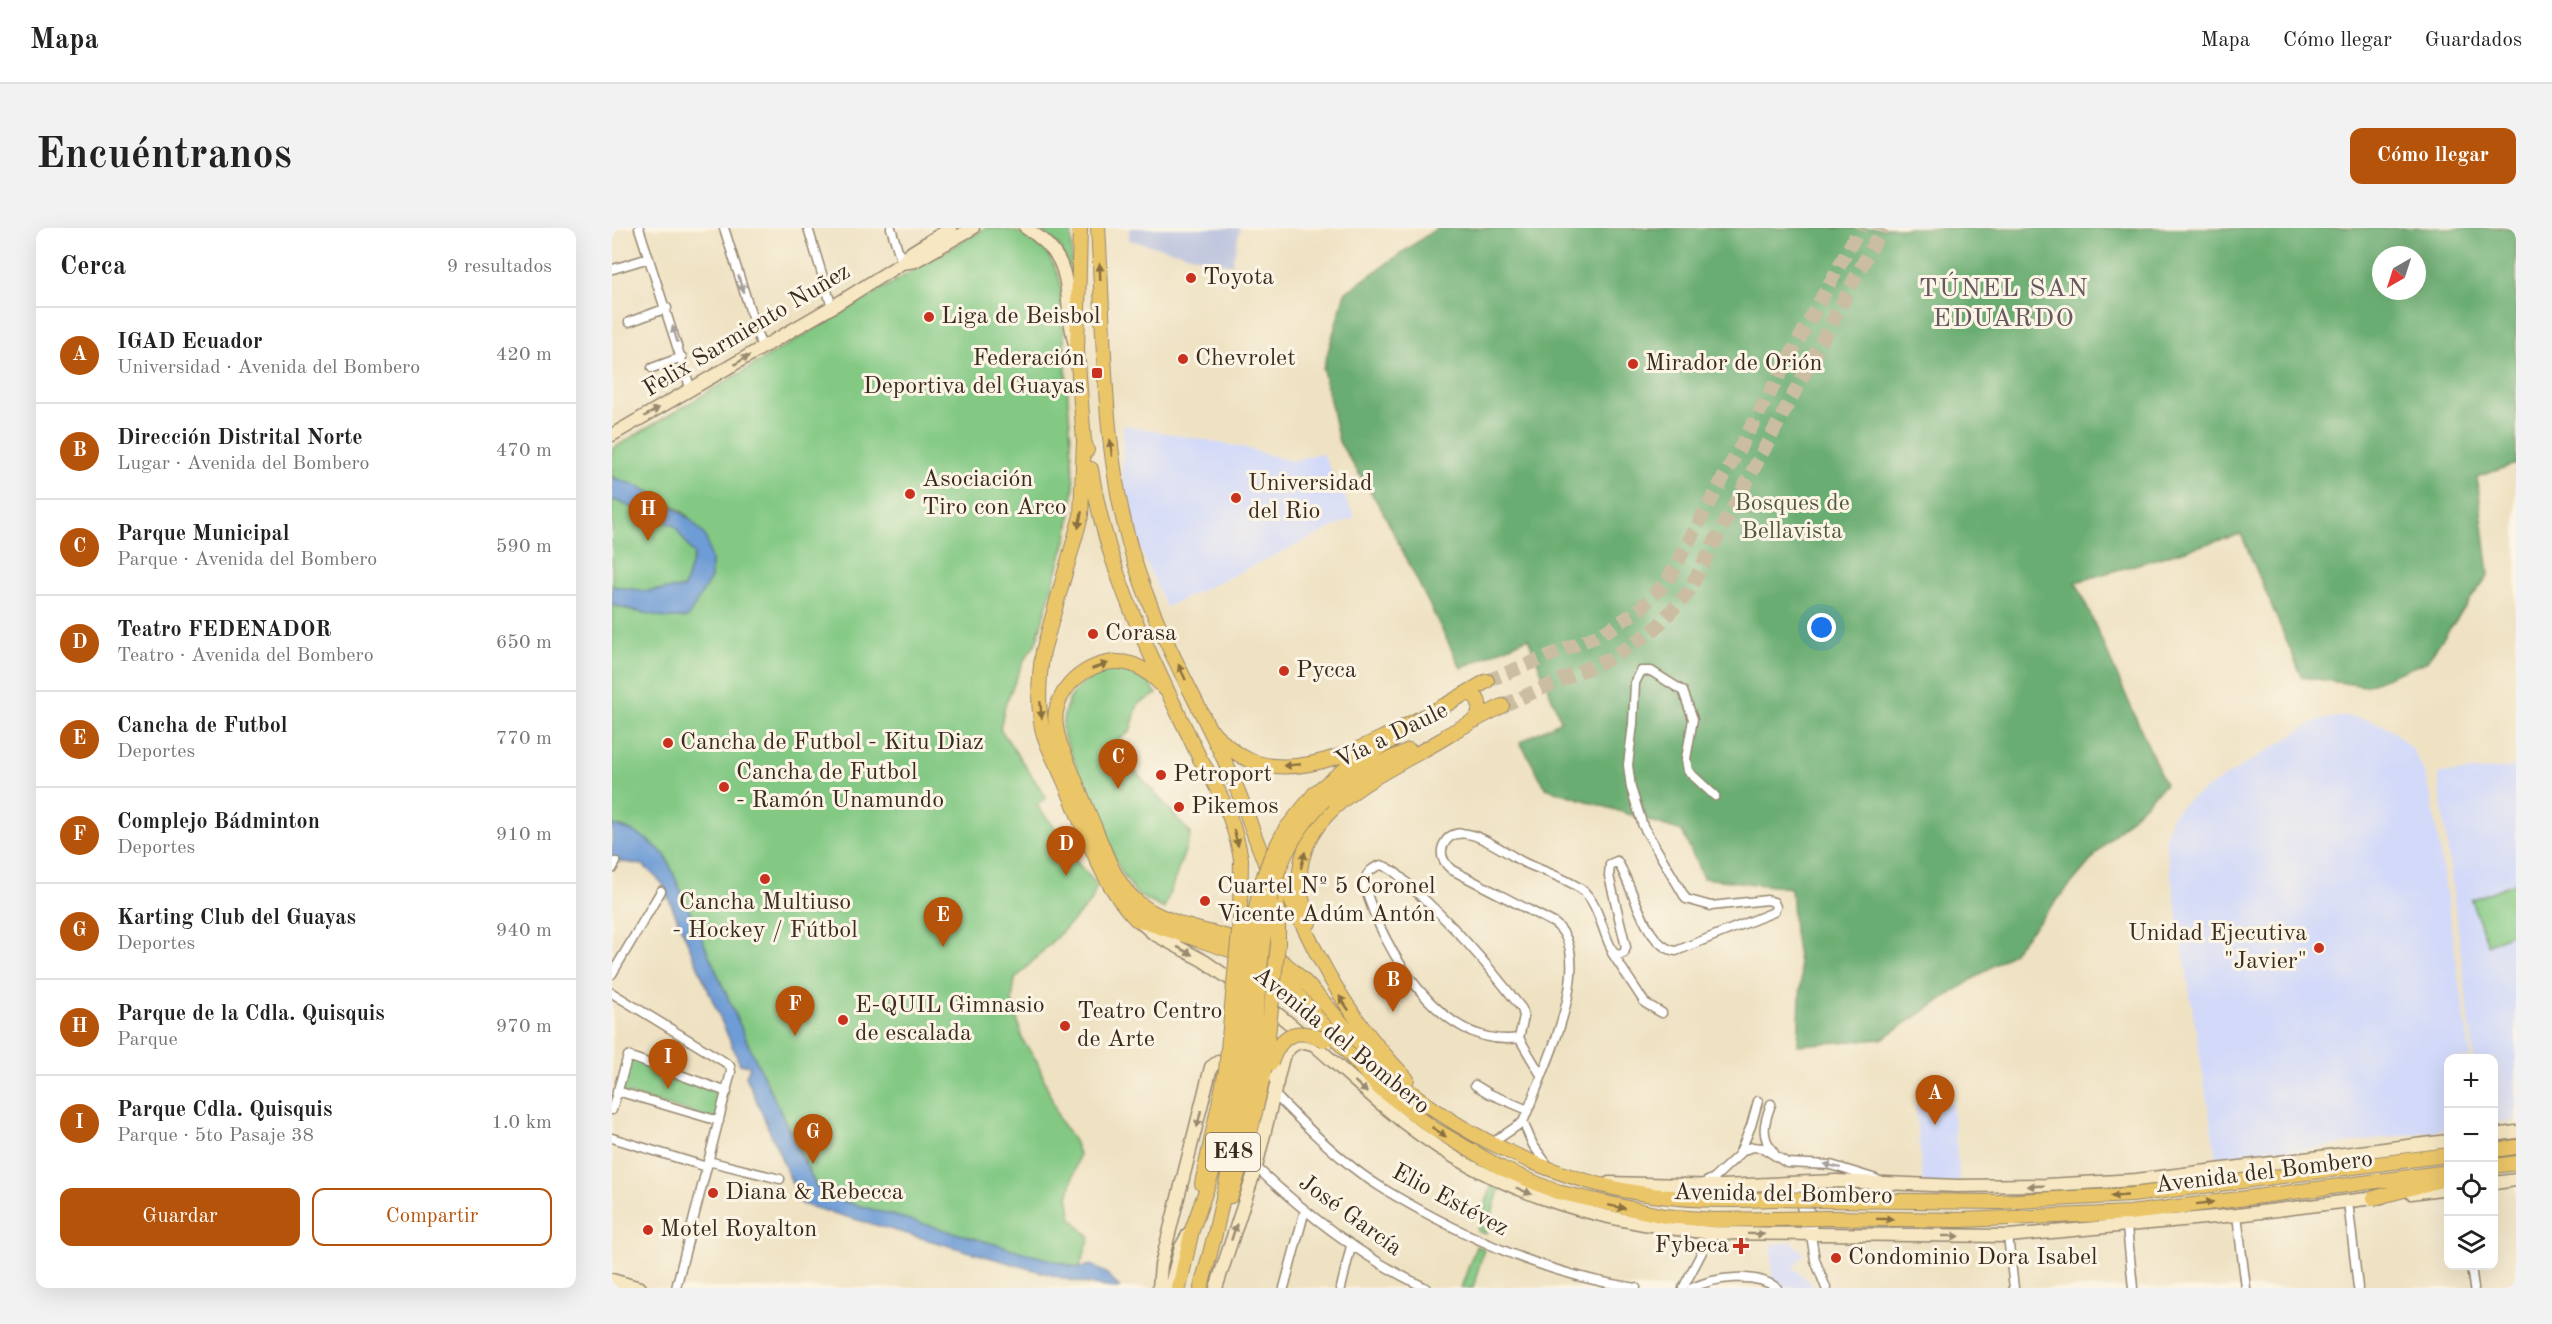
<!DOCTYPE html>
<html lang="es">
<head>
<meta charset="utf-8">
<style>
	:root { --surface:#fff; --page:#f2f2f2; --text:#222; --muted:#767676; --line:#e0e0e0; --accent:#b45309 }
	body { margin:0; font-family:"Old Standard TT",serif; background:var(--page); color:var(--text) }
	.controls { position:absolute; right:18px; bottom:18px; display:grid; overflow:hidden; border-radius:12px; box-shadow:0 6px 24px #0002 }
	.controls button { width:54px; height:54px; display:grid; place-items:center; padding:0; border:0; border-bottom:2px solid var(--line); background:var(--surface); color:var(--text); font:30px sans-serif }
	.compass { position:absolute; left:1760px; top:18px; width:54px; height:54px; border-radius:50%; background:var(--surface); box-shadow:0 6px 24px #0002; rotate:219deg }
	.you { position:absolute; left:1210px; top:400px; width:21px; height:21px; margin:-15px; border:4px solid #fff; border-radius:50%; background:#1a73e8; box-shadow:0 0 0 9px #1a73e833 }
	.badge { display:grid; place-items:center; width:39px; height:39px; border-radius:50%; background:var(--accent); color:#fff; font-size:20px; font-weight:700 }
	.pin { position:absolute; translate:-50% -50px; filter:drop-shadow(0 2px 3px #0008) }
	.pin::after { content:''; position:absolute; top:32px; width:21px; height:18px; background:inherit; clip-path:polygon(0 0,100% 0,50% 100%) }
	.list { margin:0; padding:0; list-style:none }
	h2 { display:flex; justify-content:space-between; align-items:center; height:78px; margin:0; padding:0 24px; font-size:26px }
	h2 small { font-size:20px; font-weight:400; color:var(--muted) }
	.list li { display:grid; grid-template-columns:39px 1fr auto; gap:18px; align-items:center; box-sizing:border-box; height:96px; padding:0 24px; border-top:2px solid var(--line) }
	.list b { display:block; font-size:22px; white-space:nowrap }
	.list p { margin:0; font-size:20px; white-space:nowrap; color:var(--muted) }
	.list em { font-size:20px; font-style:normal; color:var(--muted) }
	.actions { display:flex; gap:12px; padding:18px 24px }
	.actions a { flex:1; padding:14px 0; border:2px solid var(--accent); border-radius:12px; text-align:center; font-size:21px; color:var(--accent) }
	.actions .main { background:var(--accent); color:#fff }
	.icon { flex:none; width:33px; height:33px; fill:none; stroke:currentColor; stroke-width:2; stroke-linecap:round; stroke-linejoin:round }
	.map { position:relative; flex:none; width:1904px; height:1060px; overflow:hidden; border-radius:12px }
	header { display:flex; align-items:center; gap:36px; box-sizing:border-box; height:84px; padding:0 30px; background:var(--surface); border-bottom:2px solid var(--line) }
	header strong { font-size:28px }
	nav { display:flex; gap:33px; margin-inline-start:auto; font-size:21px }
	.intro { display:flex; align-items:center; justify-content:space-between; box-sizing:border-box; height:144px; padding:0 36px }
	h1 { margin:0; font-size:42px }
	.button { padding:15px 27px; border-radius:12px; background:var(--accent); color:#fff; font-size:21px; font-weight:700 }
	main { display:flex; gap:36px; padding:0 36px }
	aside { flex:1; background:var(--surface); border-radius:12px; box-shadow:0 6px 24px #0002 }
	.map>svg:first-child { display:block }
	.built { fill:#d2d9f9 }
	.industrial { fill:#bcc3de }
	.green { fill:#83c984; stroke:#5f7a51; stroke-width:1.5 }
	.forest { fill:#6aad72; stroke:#526c48; stroke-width:1.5; fill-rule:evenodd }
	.water { fill:#6e9cd6; stroke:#54637a; stroke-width:1.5 }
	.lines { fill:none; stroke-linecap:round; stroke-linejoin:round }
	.primary-tunnel { stroke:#cbbda2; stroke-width:14; stroke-dasharray:14 7; stroke-linecap:butt }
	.street-casing { stroke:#958670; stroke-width:11 }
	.secondary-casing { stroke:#958670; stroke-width:15 }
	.primary-casing { stroke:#958670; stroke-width:16 }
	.street { stroke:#fff; stroke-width:8 }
	.secondary { stroke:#f7e8c3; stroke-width:12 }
	.primary { stroke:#ebc669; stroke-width:14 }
	.primary-bridge-casing { stroke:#958670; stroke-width:16; stroke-linecap:butt }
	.primary-bridge { stroke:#ebc669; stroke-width:14 }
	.oneway { fill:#8a7040 }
	.oneway2 { fill:#a79f9a }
	.oneway3 { fill:#998970 }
	.poi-dot { fill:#c8321e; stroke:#fcf5e5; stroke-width:2 }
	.labels { text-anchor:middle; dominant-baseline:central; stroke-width:6; stroke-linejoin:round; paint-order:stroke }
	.shield { fill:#fcf5e5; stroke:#75675a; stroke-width:1.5 }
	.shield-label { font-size:22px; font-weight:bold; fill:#3b2a1e }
	.poi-label { font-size:24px; fill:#3b2a1e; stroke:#fcf5e5; text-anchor:start }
	.street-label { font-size:24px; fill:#3b2a1e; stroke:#fcf5e5 }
	.park-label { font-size:24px; fill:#515a3d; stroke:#fcf5e5 }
	.neighbourhood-label { font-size:26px; letter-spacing:1.5px; fill:#675862; stroke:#fcf5e5 }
</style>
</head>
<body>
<header>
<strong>Mapa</strong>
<nav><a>Mapa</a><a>Cómo llegar</a><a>Guardados</a></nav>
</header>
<div class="intro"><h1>Encuéntranos</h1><a class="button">Cómo llegar</a></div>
<main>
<aside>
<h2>Cerca<small>9 resultados</small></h2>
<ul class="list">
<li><span class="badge">A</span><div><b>IGAD Ecuador</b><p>Universidad · Avenida del Bombero</p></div><em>420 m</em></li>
<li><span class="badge">B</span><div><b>Dirección Distrital Norte</b><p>Lugar · Avenida del Bombero</p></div><em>470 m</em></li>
<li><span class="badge">C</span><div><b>Parque Municipal</b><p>Parque · Avenida del Bombero</p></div><em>590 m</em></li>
<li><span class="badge">D</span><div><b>Teatro FEDENADOR</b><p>Teatro · Avenida del Bombero</p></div><em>650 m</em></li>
<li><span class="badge">E</span><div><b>Cancha de Futbol</b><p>Deportes</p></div><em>770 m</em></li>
<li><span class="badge">F</span><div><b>Complejo Bádminton</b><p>Deportes</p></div><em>910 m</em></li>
<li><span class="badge">G</span><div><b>Karting Club del Guayas</b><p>Deportes</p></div><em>940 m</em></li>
<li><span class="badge">H</span><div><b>Parque de la Cdla. Quisquis</b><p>Parque</p></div><em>970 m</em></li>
<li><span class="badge">I</span><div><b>Parque Cdla. Quisquis</b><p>Parque · 5to Pasaje 38</p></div><em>1.0 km</em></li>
</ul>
<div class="actions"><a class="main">Guardar</a><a>Compartir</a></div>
</aside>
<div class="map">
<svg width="1904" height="1060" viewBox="0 0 1904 1060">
	<rect width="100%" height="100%" fill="#fcf5e5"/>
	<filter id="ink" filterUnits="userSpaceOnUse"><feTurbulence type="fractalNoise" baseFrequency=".0167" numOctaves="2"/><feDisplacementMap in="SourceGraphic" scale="12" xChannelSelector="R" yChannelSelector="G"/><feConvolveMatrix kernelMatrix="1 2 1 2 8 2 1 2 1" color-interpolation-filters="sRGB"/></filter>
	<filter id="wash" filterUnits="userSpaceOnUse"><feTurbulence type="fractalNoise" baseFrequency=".008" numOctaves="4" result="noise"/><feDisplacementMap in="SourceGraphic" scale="24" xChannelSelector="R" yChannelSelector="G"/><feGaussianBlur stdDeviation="1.35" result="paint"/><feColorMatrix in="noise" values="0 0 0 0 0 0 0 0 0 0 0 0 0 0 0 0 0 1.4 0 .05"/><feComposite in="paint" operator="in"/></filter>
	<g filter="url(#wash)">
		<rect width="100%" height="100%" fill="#efe2c3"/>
		<path class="built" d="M511,197L630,219L679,233L710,225L743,289L554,379L526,316L510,250Z
			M1733,488L1757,492L1778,500L1801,522L1813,546L1820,571L1859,830H1836V901L1605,934L1553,610L1560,587L1576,572L1705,492Z
			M1904,539V892L1882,895V830H1862L1826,546Z
			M1340,873L1348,956L1311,957L1303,876Z
			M1180,1014L1192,1026L1181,1039L1204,1060H1172L1160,1050V1016Z"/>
		<path class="industrial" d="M517,0H628L620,37L517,12Z"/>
		<path class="green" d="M373,0C415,0 433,12 448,52L462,258L456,305L424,415L412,432L393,477L388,501L434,569L425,578L457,617L453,621L485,657L479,674L403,751L400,772L411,813L425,833L448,893L462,913L467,926L456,969L460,991L478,1010L467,1040L219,970L204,958L138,820L53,627L12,600L0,597V377L26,384L99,350C95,337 86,301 79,292C66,275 20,256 0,249V221Z
			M427,0H459L460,44L447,18Z
			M0,271L63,298L82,327L72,360L33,363L0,358Z
			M496,442C517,443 533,447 545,466L526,476L518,504L499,516L579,606L552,681L525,667L509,644L450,504C451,470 465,454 496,442Z
			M1904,654V703L1876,717L1859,672Z
			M16,828L115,864L107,893L5,863Z
			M880,956L888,958L874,1006L865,1003Z
			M864,1018L872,1021L861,1060H849Z"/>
		<path class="forest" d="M825,0H1904V236L1865,249L1877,346L1814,434L1753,458L1690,449L1629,306L1464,354L1553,556L1494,615L1399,726L1270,811L1186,817L1189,748L1182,704L1179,660L1091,650L1070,603L934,560L908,514L949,493L916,410L849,440L770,282L727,214L711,141L733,65ZM1769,27H1805V63H1769Z"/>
		<path class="water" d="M0,249L26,258L50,271L79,292L94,309L99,332V350L75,390H54L0,377V358L33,363L72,360L82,327L63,298L0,271Z
			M0,597C22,601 36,611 53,627L138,820L204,958L219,970L241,976L467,1040L479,1037L494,1045L508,1060C491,1060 478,1055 461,1053L189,976L134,848L138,838L128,836L50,655L31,637L0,632Z"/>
	</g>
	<g filter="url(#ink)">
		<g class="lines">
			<path class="primary-tunnel" d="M875,453L990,406L1027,382L1055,353L1248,0
				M890,478L999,430L1042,402L1075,366L1270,0"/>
			<defs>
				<path id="street" d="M27,0L79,162
					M112,0L150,120
					M196,0L220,79
					M279,0L290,35
					M1,41L37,30
					M17,94L55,80
					M40,140L70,129
					M769,637C783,641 792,653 802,662C843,698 877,738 910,781L912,788L907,810C830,822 771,722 753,659C752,647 757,641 769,637Z
					M0,641L4,634
					M1000,725L1033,775L1050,785
					M0,746L49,663
					M0,765L111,833L118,838L119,844L64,1060
					M907,810L929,847
					M863,857L878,866L916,882
					M5,863L107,893
					M663,867C685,889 708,913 733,933C756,953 783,968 810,983C878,1020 947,1049 1024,1060
					M1159,876C1152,895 1148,908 1162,925
					M0,882L16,828L115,864
					M911,894L921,917L937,939
					M0,910L95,939
					M880,915L911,894L916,882C932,840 987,728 942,695L840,642C833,636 827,628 831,618C845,585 894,626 911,634C930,643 952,649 969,661C990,676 993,723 1006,727L1012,725L1014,719L997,648L998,636L1005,633C1021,656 1032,719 1064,723L1162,684L1164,679L1162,674L1155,672L1099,678L1074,671L1031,598L1019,560L1016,537L1021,496L1023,455L1029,443H1039L1071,463L1081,491L1074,531L1076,543L1103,568
					M1128,924L1139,898L1146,873
					M96,933L168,951
					M644,939C695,987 750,1030 814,1060
					M1192,954L1201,999L1199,1007L1203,1032L1214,1060
					M1184,955L1194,1001L1199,1007
					M1090,956L1102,950L1132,922L1140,919L1151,920L1175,935L1219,937L1264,951
					M1736,973L1746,1060
					M1625,987L1634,1060
					M1515,999L1521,1060
					M1396,1008L1402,1060
					M1859,1038L1862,1060
					M672,1060L693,982
					M729,1060L739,1018
					M1071,1060L1100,1005
					M1080,1060C1103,1049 1143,1044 1165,1060"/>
				<path id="secondary" d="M414,0C469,34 448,65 463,116
					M290,35L303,33L361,0
					M0,207L220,79L290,35L300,24L339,0
					M527,693L542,706L592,733L628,758
					M654,777C697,809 734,847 775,881C868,961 980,994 1100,1005L1396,1008L1625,987L1770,969
					M646,838L660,844L665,855
					M1882,907L1904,904
					M997,955L1111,958L1224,953L1345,958L1435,957L1524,952L1836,913
					M1882,955L1904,952
					M1799,965L1836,960
					M0,1052L28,1060
					M547,1060L549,1037L599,839L606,834L622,836
					M558,1060L569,1019L577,1005
					M604,1060L644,939L671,829C678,817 687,811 700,816"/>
				<path id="primary" d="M468,0L465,122L472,213L475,222
					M486,0C493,109 489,219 520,325C547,419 606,502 638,595C648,624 661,650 666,681
					M472,213L469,288L431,423C427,448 425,474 430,500C434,518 446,538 453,555C473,601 488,655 524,691L636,728L657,739L676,756L767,860L822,901L889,940L945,964L1052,988L1103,992L1164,991
					M479,241C495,348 542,434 588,531C608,562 623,595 629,631
					M556,464C545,452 535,441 519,436C487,427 451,451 444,483C442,494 445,505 448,516C460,544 471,572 483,600C493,624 502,653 522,671C537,685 555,691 574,698C607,708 644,712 671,734C709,765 736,807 771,840C841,906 945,954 1040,967C1081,973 1121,973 1162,971
					M852,466C869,465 870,479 864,492
					M825,482L875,453
					M601,504C611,515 623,526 637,532C697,557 779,505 831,478
					M835,507L890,478
					M704,564L738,537L779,513
					M712,572L745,546L797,522
					M663,637C700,720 730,785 795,851
					M697,695C694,684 689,672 688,659C681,575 786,541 842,504
					M1882,922L1904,919
					M1882,938L1904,935
					M590,956L614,843
					M619,968L637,911L652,844
					M1762,970L1829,952
					M1211,972L1386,974L1520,967L1836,927
					M1215,990L1348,992L1518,985L1836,944
					M567,1060L580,1002L609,920L627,842
					M589,1060L603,1006L639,843"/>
			</defs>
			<use href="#street" class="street-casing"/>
			<use href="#secondary" class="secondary-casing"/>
			<use href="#primary" class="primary-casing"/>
			<use href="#street" class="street"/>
			<use href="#secondary" class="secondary"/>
			<use href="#primary" class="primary"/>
			<defs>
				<path id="primary-bridge" d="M659,835C669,805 685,799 712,812
					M627,842L642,693L648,659L658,631L673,602L704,564
					M614,843L628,692L629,631
					M639,843C642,809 645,775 648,741C655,673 662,623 712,572
					M652,844L666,716V681
					M1162,971L1211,972
					M1164,991L1215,990"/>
			</defs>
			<use href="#primary-bridge" class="primary-bridge-casing"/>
			<use href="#primary-bridge" class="primary-bridge"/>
		</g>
		<defs><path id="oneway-solid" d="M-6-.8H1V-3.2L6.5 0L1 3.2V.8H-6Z" transform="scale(1.5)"/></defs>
		<g class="oneway">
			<use href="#oneway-solid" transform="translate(488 44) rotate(-92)"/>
			<use href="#oneway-solid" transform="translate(499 220) rotate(-97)"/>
			<use href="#oneway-solid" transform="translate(468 292) rotate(102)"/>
			<use href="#oneway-solid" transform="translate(488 438) rotate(-18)"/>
			<use href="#oneway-solid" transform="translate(570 444) rotate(-115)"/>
			<use href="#oneway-solid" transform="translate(429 482) rotate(85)"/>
			<use href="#oneway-solid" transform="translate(680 537) rotate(175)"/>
			<use href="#oneway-solid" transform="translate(624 610) rotate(75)"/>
			<use href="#oneway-solid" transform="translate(691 632) rotate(-76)"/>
			<use href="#oneway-solid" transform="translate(732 775) rotate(-124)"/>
			<use href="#oneway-solid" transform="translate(827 904) rotate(34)"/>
			<use href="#oneway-solid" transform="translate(1507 968) rotate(177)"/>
			<use href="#oneway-solid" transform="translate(1593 975) rotate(-7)"/>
			<use href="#oneway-solid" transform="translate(1005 979) rotate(12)"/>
			<use href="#oneway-solid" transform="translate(1273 991) rotate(1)"/>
		</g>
		<g class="oneway2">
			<use href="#oneway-solid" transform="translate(129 56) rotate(72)"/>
			<use href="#oneway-solid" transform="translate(63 106) rotate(-107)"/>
			<use href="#oneway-solid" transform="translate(1220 938) rotate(-168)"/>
		</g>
		<g class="oneway3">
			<use href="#oneway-solid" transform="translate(130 132) rotate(-31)"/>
			<use href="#oneway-solid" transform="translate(40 184) rotate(-30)"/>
			<use href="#oneway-solid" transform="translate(573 723) rotate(27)"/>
			<use href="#oneway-solid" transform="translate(749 859) rotate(42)"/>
			<use href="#oneway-solid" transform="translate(587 891) rotate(103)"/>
			<use href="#oneway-solid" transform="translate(1424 958) rotate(178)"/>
			<use href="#oneway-solid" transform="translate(912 963) rotate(23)"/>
			<use href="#oneway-solid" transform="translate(622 1004) rotate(-72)"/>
			<use href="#oneway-solid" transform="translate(1144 1006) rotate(1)"/>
			<use href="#oneway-solid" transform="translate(1339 1008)"/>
		</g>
	</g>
	<g class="poi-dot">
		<circle cx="579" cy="50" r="6"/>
		<circle cx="317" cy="89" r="6"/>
		<circle cx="571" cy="131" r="6"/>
		<circle cx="1021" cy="136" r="6"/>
		<rect x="479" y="139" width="12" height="12" rx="3"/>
		<circle cx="298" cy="266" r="6"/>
		<circle cx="624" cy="270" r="6"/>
		<circle cx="481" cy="406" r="6"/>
		<circle cx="672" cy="443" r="6"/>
		<circle cx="56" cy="515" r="6"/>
		<circle cx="549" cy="547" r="6"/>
		<circle cx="112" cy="559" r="6"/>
		<circle cx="567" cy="579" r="6"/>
		<circle cx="153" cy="651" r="6"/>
		<circle cx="593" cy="673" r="6"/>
		<circle cx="1707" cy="720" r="6"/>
		<circle cx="231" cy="792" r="6"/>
		<circle cx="453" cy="798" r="6"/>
		<circle cx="101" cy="965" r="6"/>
		<circle cx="36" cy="1002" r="6"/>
		<path d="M1126 1009h6v6h6v6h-6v6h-6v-6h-6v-6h6z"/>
		<circle cx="1224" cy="1030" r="6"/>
	</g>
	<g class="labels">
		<rect class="shield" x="594" y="905" width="54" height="38" rx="4.5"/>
		<g class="shield-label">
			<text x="621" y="924">E48</text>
		</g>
		<g class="poi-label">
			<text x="591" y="50">Toyota</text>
			<text x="329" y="89">Liga de Beisbol</text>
			<text x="473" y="131" text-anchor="end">Federación<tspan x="473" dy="28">Deportiva del Guayas</tspan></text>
			<text x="583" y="131">Chevrolet</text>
			<text x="1033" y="136">Mirador de Orión</text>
			<text x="310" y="252">Asociación<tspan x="310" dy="28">Tiro con Arco</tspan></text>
			<text x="636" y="256">Universidad<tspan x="636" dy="28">del Rio</tspan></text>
			<text x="493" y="406">Corasa</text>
			<text x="684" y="443">Pycca</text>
			<text x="68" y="515">Cancha de Futbol - Kitu Diaz</text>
			<text x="124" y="545">Cancha de Futbol<tspan x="124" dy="28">- Ramón Unamundo</tspan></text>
			<text x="561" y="547">Petroport</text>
			<text x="579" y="579">Pikemos</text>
			<text x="605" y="659">Cuartel Nº 5 Coronel<tspan x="605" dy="28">Vicente Adúm Antón</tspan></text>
			<text x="153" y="675" text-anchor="middle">Cancha Multiuso<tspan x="153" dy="28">- Hockey / Fútbol</tspan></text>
			<text x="1695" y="706" text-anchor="end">Unidad Ejecutiva<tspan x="1695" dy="28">"Javier"</tspan></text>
			<text x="243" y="778">E-QUIL Gimnasio<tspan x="243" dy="28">de escalada</tspan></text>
			<text x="465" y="784">Teatro Centro<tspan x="465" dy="28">de Arte</tspan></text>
			<text x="113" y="965">Diana &amp; Rebecca</text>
			<text x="48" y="1002">Motel Royalton</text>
			<text x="1117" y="1018" text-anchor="end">Fybeca</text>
			<text x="1236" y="1030">Condominio Dora Isabel</text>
		</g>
		<g class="street-label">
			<text transform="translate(135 103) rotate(-31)">Felix Sarmiento Nuñez</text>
			<text transform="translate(780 508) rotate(-26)">Vía a Daule</text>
			<text transform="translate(729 813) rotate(39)">Avenida del Bombero</text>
			<text transform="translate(1652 945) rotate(-7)">Avenida del Bombero</text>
			<text transform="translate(1171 967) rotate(1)">Avenida del Bombero</text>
			<text transform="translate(838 973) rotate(28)">Elio Estévez</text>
			<text transform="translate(738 988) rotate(36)">José García</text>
		</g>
		<g class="park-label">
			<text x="1180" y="276">Bosques de<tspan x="1180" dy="28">Bellavista</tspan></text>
		</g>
		<g class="neighbourhood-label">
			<text x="1392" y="61">TÚNEL SAN<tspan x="1392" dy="30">EDUARDO</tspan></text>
		</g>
	</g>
</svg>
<div class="controls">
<button>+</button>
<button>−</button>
<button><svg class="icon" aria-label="locate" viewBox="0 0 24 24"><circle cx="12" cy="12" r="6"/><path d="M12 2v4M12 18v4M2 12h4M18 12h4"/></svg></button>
<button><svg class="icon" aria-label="layers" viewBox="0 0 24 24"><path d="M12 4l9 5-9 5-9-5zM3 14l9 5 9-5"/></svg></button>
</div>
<svg class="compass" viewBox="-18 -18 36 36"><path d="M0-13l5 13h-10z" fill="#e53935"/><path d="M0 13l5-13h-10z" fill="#767676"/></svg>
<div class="you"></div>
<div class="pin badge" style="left:1323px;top:897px">A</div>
<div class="pin badge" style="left:781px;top:784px">B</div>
<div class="pin badge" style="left:506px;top:561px">C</div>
<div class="pin badge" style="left:454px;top:648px">D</div>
<div class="pin badge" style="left:331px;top:719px">E</div>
<div class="pin badge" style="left:183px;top:808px">F</div>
<div class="pin badge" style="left:201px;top:936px">G</div>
<div class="pin badge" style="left:36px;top:313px">H</div>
<div class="pin badge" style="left:56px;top:861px">I</div>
</div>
</main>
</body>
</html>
